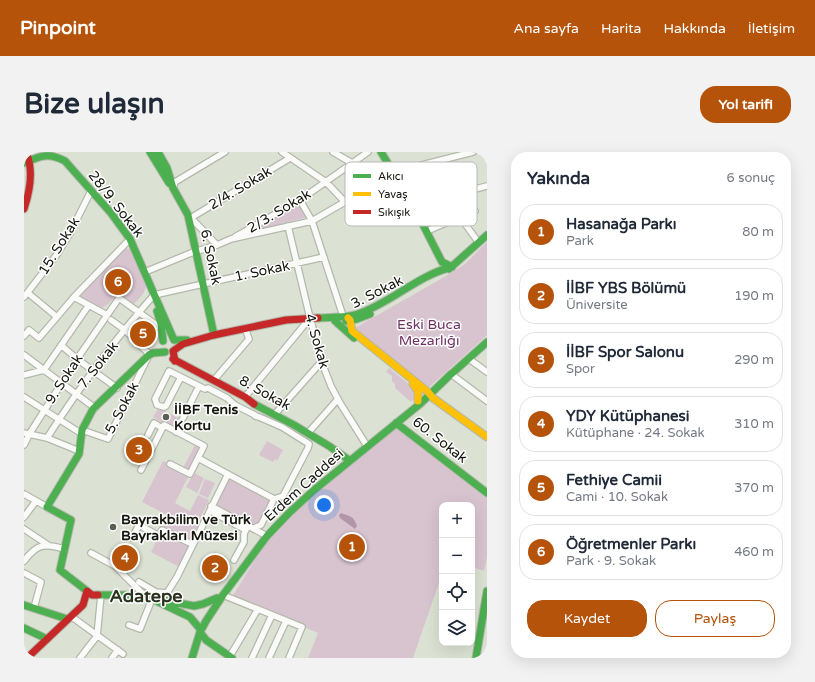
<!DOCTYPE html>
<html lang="tr">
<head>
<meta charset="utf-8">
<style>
	:root { --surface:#fff; --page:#f2f2f3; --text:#1f2937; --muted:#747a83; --line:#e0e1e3; --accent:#b45309 }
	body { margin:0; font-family:"Varela Round",sans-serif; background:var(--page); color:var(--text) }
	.controls { position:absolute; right:12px; bottom:12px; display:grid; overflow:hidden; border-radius:8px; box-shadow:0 4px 16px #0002 }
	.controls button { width:36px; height:36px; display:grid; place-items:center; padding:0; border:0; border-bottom:1px solid var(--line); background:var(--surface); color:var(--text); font:20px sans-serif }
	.you { position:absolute; left:300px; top:353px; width:14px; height:14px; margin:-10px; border:3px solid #fff; border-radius:50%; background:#1a73e8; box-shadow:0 0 0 6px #1a73e833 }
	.badge { display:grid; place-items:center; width:26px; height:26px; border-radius:50%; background:var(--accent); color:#fff; font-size:13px; font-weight:700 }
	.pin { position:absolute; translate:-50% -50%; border:2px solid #fff; box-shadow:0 1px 4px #0006 }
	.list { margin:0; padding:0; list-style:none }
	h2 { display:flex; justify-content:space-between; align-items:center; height:52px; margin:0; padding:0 16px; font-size:17px }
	h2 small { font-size:13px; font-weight:400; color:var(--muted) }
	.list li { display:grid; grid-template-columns:26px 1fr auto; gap:12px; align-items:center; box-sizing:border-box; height:56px; margin:0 8px 8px; padding:0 8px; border:1px solid var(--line); border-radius:16px }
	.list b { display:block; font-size:15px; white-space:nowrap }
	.list p { margin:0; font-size:13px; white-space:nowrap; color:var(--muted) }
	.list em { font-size:13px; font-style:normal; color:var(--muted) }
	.actions { display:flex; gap:8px; padding:12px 16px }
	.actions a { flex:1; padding:9px 0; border:1px solid var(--accent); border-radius:16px; text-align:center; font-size:14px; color:var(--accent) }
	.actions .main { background:var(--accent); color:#fff }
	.icon { flex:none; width:22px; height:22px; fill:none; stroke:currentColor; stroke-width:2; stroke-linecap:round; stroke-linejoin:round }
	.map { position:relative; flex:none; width:463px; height:506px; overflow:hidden; border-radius:16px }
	header { display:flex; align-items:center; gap:24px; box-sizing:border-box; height:56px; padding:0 20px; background:var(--accent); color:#fff }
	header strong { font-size:19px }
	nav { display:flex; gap:22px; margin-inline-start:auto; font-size:14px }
	.intro { display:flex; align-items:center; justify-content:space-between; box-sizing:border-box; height:96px; padding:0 24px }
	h1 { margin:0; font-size:28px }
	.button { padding:10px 18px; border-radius:16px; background:var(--accent); color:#fff; font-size:14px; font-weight:700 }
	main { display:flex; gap:24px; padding:0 24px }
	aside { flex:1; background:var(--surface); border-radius:16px; box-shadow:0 4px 16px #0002 }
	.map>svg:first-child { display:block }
	.green { fill:#d8c4cf }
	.water { fill:#b395aa }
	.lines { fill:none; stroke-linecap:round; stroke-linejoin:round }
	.street-casing { stroke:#b3b8ac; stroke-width:8 }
	.fast-casing { stroke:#b3b8ac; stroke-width:9 }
	.slow-casing { stroke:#b3b8ac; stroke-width:9 }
	.jam-casing { stroke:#b3b8ac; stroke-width:9 }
	.street { stroke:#fafbf8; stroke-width:5.5 }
	.fast { stroke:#4caf50; stroke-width:7 }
	.slow { stroke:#ffc107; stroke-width:7 }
	.jam { stroke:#c62828; stroke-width:7 }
	.poi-dot { fill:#5a5e53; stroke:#fff; stroke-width:1.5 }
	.labels { text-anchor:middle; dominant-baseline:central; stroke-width:3; stroke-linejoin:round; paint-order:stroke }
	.street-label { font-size:14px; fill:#14170e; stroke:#fff }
	.park-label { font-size:14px; fill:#6d3363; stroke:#fff }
	.poi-label { font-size:14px; font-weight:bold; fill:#14170e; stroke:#fff; text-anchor:start }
	.district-label { font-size:18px; font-weight:bold; fill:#2a321d; stroke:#fff }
	.key { fill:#fff; stroke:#b8b9b7; stroke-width:1 }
	.key-label { font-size:11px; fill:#14170e }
</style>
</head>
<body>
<header>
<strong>Pinpoint</strong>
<nav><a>Ana sayfa</a><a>Harita</a><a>Hakkında</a><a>İletişim</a></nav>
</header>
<div class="intro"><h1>Bize ulaşın</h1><a class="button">Yol tarifi</a></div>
<main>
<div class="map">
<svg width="463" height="506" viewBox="0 0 463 506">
	<rect width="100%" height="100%" fill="#dce2d3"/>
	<path class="green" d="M276,51L283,65L223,81Z
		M463,90V183L403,237L333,179L331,176L415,128L441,112Z
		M100,96L106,97L122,135L119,142L109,153L93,141C88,147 84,156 75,156L55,144Z
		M365,216L392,238V245L387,250L371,236V232L368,229V224L362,220Z
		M135,255L154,266L148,276L129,265Z
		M372,275L463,344V405L460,419L448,415V353H418V422L389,506H284L294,481L208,445L245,385L291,340Z
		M243,289L259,298L253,309L251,307L249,310L235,303Z
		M172,291L180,294L151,351L166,359L174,343L185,348L174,371L178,373L157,416L127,400L145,364L118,350L139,309L158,318Z
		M170,321L180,326L173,341L162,335Z
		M204,322L250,347L237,373L230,376L191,355Z
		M181,327L191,331L184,346L175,342Z"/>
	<path class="water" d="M317,361C327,365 329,363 333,374L331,377L316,366L315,363Z"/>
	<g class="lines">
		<defs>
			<path id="street" d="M258,0L302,30L321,50
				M309,0L328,11
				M370,20L449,0
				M149,36L151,30L201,0
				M428,43V53L432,66
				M276,48L288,69L319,164
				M389,53L463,34
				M436,65L451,59
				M165,67L266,6
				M166,70L170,69L193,93
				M264,74L286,166L300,216L307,234L316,251L343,294
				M403,79L436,65L455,91
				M211,85L276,48L344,0
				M121,120L167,101L193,93L207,87L288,69L319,51L368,18
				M4,141L33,165
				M0,145L34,101L45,83L67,39
				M50,145L83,163
				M87,168L101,178L126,203
				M0,184L5,178L15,186L50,145L106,87
				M37,193L53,207L93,236
				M0,203L20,218L65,153
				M445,207L463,220
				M427,222L463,249
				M0,223L20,218L71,256
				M157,225L142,254L140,255L133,253L131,247L145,219L181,237L184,236L203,246L211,253L231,263V264L235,265L258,275L285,292L284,296L259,344L250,347L237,373L230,376
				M190,228L225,187L221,176
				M0,245L58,282
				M221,245L286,166
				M251,262L298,209
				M159,266L175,234
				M58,278L84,287L124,205
				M152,280L157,269
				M0,281L23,286L55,299
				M284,281L314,247
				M124,283L130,271L138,276
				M23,286C55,236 90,188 130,143L300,105
				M0,293L6,281L53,207L95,146L138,177
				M174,306L250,347
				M117,318L140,273L180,294L166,322L146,312
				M0,342L23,355
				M187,354L243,384
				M190,361L222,378
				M0,365L12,349
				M0,377L24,393
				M108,386L115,373L135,384L138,378L168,392
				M67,401L91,414L122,445
				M210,408L220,390V382L224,373
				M0,409C13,392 20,391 40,397
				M0,421L17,430L10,456
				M115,430L132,440L143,441L153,425L204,322
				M199,443L278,475L265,506
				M48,465L99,502
				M105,473L116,477L128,447
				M206,504L234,457
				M56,506L73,484L77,443
				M88,506L94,498
				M228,506L248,463
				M245,506L262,469"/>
			<path id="fast" d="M126,0L145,31
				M134,0L143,16L149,36L164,63L190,183
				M357,0L389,53L418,110L428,115
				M0,11C16,4 24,0 41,9L87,61L106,87L150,188H163
				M425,117L463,83
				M133,159L137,172L139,189
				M294,166C307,165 322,166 334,162C367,151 394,123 428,115
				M311,169L330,186
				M322,169L333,167L346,162
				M424,225L463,190
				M230,252L270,273L305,294L325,308
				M372,271L463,341
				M63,439L36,418L47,368L23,355L55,302L58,278L69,257L125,203L129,201L141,200
				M74,443H102L128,447L166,465L177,478
				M133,447L170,454L179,452L193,446
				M0,453L43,467
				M0,476L23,487
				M176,480L182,488L208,506
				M168,506L176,480L182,469L199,443L243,384L265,361L290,338L396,252L427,222
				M452,506L463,439"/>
			<path id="slow" d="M324,166L326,168L328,179L404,240L409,246L463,285
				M389,232L394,239V249"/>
			<path id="jam" d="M0,57C6,39 10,18 2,0
				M149,207L221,245L230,252
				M151,209L149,199L159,192L190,183L262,168L294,166
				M3,506L59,453L63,439L68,443H74"/>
		</defs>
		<use href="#street" class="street-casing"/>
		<use href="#fast" class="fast-casing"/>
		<use href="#slow" class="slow-casing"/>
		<use href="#jam" class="jam-casing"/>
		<use href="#street" class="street"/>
		<use href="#fast" class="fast"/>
		<use href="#slow" class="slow"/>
		<use href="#jam" class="jam"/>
	</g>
	<g class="poi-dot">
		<circle cx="142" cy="265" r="4"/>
		<circle cx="89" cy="375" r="4"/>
	</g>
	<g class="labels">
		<g class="street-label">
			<text transform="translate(216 36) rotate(-31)">2/4. Sokak</text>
			<text transform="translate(92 52) rotate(52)">28/9. Sokak</text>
			<text transform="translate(255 59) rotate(-31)">2/3. Sokak</text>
			<text transform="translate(35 94) rotate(-58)">15. Sokak</text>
			<text transform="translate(187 105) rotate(78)">6. Sokak</text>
			<text transform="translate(238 119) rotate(-12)">1. Sokak</text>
			<text transform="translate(353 140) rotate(-27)">3. Sokak</text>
			<text transform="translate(293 189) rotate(74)">4. Sokak</text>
			<text transform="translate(74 213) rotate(-52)">7. Sokak</text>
			<text transform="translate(40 227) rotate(-57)">9. Sokak</text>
			<text transform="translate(241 241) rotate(29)">8. Sokak</text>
			<text transform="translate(98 256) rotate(-62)">5. Sokak</text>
			<text transform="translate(416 288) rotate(38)">60. Sokak</text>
			<text transform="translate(280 333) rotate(-42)">Erdem Caddesi</text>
		</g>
		<g class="park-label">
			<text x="405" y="172">Eski Buca<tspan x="405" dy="16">Mezarlığı</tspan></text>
		</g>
		<g class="poi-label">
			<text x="150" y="257">İİBF Tenis<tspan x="150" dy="16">Kortu</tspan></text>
			<text x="97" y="367">Bayrakbilim ve Türk<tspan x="97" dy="16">Bayrakları Müzesi</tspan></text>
		</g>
		<g class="district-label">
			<text x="122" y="444">Adatepe</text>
		</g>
	</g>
	<rect x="321" y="10" width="132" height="64" rx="6" class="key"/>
	<rect x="329" y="22" width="18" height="4" fill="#4caf50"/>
	<rect x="329" y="40" width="18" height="4" fill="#ffc107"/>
	<rect x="329" y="58" width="18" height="4" fill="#c62828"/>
	<g class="key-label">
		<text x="354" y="28">Akıcı</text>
		<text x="354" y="46">Yavaş</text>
		<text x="354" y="64">Sıkışık</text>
	</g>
</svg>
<div class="controls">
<button>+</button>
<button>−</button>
<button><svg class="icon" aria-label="locate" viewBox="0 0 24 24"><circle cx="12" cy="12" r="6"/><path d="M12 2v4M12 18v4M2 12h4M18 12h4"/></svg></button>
<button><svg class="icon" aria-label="layers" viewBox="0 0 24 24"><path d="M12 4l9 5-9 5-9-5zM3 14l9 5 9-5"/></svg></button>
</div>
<div class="you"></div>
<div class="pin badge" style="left:328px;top:395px">1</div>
<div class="pin badge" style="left:191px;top:416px">2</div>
<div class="pin badge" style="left:115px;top:298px">3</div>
<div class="pin badge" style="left:101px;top:406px">4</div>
<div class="pin badge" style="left:119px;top:182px">5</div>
<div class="pin badge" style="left:94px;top:130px">6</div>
</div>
<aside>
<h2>Yakında<small>6 sonuç</small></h2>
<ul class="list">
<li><span class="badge">1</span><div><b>Hasanağa Parkı</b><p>Park</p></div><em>80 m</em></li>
<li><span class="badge">2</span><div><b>İİBF YBS Bölümü</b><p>Üniversite</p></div><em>190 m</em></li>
<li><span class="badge">3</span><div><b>İİBF Spor Salonu</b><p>Spor</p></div><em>290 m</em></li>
<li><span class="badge">4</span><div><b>YDY Kütüphanesi</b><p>Kütüphane · 24. Sokak</p></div><em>310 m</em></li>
<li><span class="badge">5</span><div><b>Fethiye Camii</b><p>Cami · 10. Sokak</p></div><em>370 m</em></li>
<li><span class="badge">6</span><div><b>Öğretmenler Parkı</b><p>Park · 9. Sokak</p></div><em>460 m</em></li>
</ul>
<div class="actions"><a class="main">Kaydet</a><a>Paylaş</a></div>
</aside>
</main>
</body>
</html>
